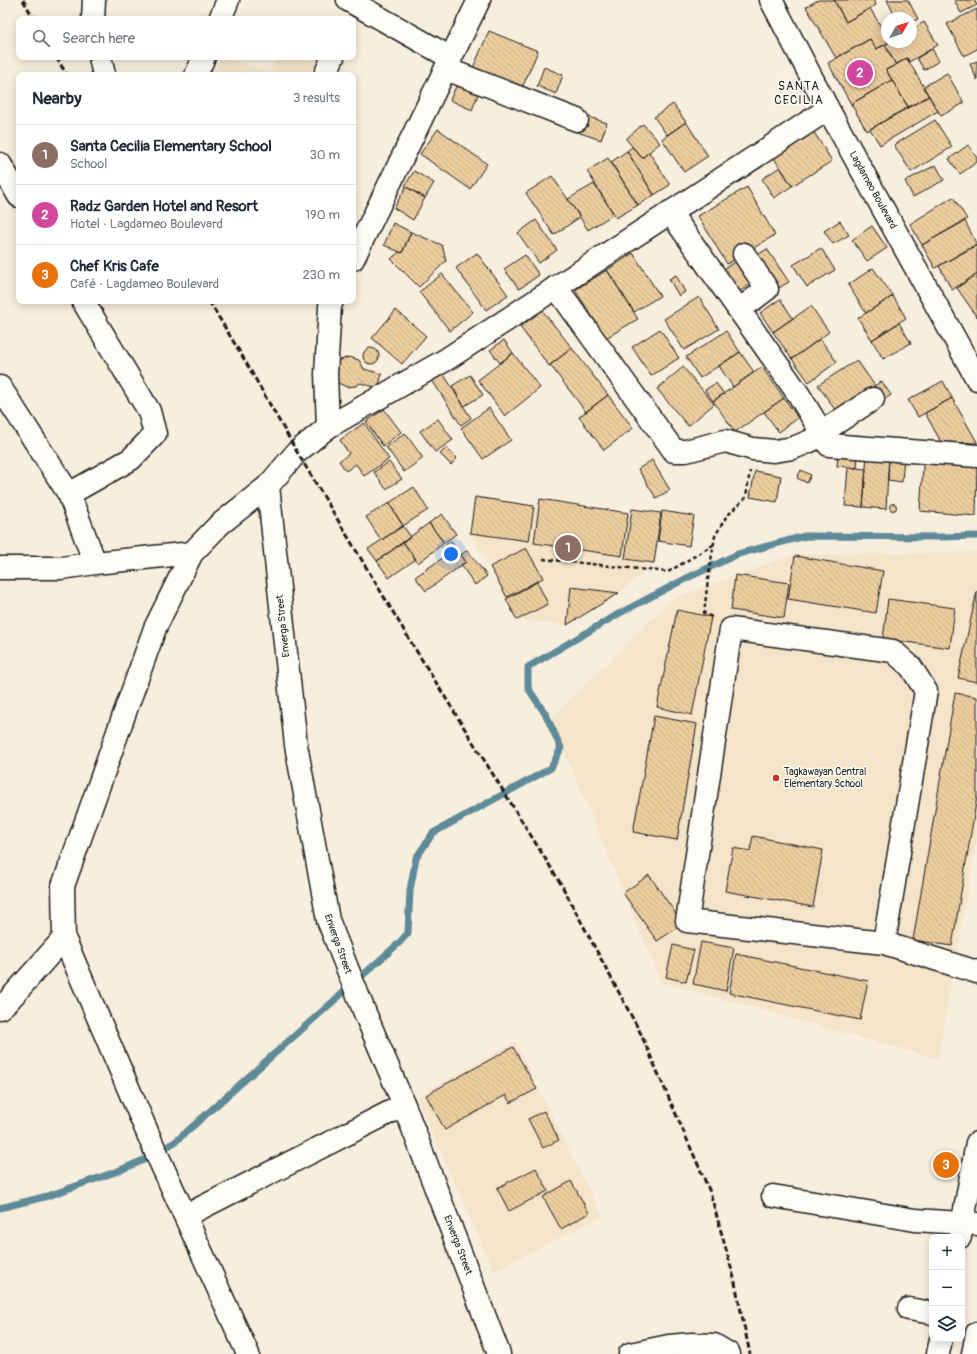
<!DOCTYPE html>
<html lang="en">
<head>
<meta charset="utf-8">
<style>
	:root { --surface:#fff; --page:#f2f2f3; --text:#1f2937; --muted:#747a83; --line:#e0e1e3; --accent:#7c3aed }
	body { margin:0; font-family:Pangolin,sans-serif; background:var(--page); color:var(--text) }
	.controls { position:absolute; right:12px; bottom:12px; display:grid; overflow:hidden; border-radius:8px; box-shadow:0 2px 10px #0003 }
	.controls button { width:36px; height:36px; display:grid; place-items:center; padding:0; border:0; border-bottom:1px solid var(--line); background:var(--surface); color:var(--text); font:20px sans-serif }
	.compass { position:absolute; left:881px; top:12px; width:36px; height:36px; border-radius:50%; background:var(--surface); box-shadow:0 2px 10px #0003; rotate:51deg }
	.you { position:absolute; left:451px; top:554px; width:14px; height:14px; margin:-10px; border:3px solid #fff; border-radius:50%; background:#1a73e8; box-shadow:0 0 0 6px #1a73e833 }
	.badge { display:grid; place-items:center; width:26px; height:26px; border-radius:50%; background:var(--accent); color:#fff; font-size:13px; font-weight:700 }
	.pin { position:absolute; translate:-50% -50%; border:2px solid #fff; box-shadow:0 1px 4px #0006 }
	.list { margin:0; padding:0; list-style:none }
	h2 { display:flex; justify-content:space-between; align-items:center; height:52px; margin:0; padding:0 16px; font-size:17px }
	h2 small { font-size:13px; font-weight:400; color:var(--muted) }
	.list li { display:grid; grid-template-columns:26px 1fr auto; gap:12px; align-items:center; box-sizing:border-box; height:60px; padding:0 16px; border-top:1px solid var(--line) }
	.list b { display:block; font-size:15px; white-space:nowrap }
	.list p { margin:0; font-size:13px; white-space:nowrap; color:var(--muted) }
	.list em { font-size:13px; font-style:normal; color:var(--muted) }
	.icon { flex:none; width:22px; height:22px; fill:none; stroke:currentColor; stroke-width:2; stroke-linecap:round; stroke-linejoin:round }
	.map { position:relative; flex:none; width:977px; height:1354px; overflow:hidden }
	.search { position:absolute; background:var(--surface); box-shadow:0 2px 10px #0003; left:16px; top:16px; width:340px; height:44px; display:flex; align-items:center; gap:10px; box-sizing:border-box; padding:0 14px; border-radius:8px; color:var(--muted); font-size:15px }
	.panel { position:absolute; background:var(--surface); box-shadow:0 2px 10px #0003; left:16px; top:72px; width:340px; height:232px; border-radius:8px }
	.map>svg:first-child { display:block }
	.built { fill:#f4e4ca }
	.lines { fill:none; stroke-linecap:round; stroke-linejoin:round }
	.stream { stroke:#5e8b98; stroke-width:7 }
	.building { fill:url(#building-back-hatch); stroke:#1c1c1c }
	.minor-casing { stroke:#1c1c1c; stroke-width:25 }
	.major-casing { stroke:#1c1c1c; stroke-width:25 }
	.path { stroke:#1c1c1c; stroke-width:2.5; stroke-dasharray:4 3; stroke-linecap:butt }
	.minor { stroke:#fdfcf7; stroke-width:22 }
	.major { stroke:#fdfcf7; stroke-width:22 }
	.rail { stroke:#1c1c1c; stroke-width:3; stroke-dasharray:6 3; stroke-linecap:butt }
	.poi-dot { fill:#c8321e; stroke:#fdfcf7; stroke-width:1.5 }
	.labels { text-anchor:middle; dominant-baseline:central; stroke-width:3; stroke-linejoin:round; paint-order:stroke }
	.street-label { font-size:10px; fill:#1c1c1c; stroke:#fdfcf7 }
	.poi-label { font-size:10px; fill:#1c1c1c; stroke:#fdfcf7; text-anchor:start }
	.quarter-label { font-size:12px; letter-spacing:1px; fill:#1c1c1c; stroke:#fdfcf7 }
</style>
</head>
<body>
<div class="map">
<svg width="977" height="1354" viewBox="0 0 977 1354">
	<defs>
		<pattern id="building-back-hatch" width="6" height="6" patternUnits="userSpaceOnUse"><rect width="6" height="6" fill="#eccd9f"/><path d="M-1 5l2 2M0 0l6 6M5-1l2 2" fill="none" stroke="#caaf88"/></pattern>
	</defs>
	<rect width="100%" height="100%" fill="#f8eedd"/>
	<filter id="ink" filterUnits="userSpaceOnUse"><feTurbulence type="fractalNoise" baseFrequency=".025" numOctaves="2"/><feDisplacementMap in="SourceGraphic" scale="8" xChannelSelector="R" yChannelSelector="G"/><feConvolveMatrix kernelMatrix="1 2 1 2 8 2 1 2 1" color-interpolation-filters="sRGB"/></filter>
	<g filter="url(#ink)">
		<path class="built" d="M221,57L270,73L275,57H303L319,64L314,75H213Z
			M475,497L539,506L540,499L628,513H632V509L661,513L654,563L619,593L567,625L517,620L490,567L470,533Z
			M977,552V838L938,1059L661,982L551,719L672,599L792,555Z
			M515,1042L602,1216L494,1271L416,1097Z"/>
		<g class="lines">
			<path class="stream" d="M0,1208L48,1196L118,1171L146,1159L175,1142L399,943L408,933L410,890L416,858L433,833L551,768L561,748L546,715L528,688V667L620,613L685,579L738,554L805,536L940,537L977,536"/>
		</g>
		<path class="building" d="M818,0H834L846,22L870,8L887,37V42H890L876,49L870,39L836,58L806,7Z
			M834,0H873L876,5L846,22Z
			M887,0H908L918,19L911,22V18H896Z
			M954,0H974L977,5L961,13Z
			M977,9V49L964,56L947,24Z
			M924,22L938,45L909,62L907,58L896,65L885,45L890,42H911V30Z
			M489,31L538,51L522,88L473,68Z
			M870,39L876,49L885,45L896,65L886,70L892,80L851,104L828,63Z
			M932,49L939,61L924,70L917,58Z
			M907,58L929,96L908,107L886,70Z
			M977,61V80L970,64Z
			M544,67L563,75L556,94L537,86Z
			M947,73L964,103L941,116L923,87Z
			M892,80L908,107L867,131L851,104Z
			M458,82L479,92L472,110L450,100Z
			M929,96L938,111L880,145L870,129Z
			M673,104L686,122L667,135L654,117Z
			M580,114L607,123L601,140L574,131Z
			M935,120L952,147L911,172L894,145Z
			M686,122L708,156L684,172L662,139Z
			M643,124L660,143L642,158L626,139Z
			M438,129L487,164L470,189L420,154Z
			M812,129L832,161L792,186L772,155Z
			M968,145L977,158V162L960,174L949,159Z
			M632,147L642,158L649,152L670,185L654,195L627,151Z
			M627,151L654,195L638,205L611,162Z
			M608,158L638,205L616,218L587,171Z
			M936,165L944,180L913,197L905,181Z
			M780,167L792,186L774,198L762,179Z
			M414,171L434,183L425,198L405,186Z
			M552,176L580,217L554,235L526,193Z
			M594,184L614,214L588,230L568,199Z
			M406,187L425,198L413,220L394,208Z
			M747,187L775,235L727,264L698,216Z
			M953,197L967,219L922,245L910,224Z
			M536,220L557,250L539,263L518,233Z
			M840,221L849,235L833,244L824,231Z
			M965,221L977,245L935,268L922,245Z
			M393,223L411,232L402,253L384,245Z
			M872,226L887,248L867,261L852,240Z
			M411,232L442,245L446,261L419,287L391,259L399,252L402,253Z
			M975,245L977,248V274L952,290L939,266Z
			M821,248L835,270L807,287L793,265Z
			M767,249L789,282L775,290L754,257Z
			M477,253L508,295L486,310L456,268Z
			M633,253L660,296L634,312L607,270Z
			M525,255L539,275L519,289L504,269Z
			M741,258L756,281L737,293L722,270Z
			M873,268L893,296L866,313L848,285Z
			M607,270L638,319L606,338L575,290Z
			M442,274L473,312L450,331L419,292Z
			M977,274V317L957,288Z
			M676,275L685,292L679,296L669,279Z
			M893,296L906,318L872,340L858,318Z
			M699,297L719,329L684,350L664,319Z
			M780,299L793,318L773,332L760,313Z
			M811,306L829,332L792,359L773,332Z
			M396,310L426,336L402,364L372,338Z
			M542,310L572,348L549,366L520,327Z
			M899,323L911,343L883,359L872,340Z
			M660,329L679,358L651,376L632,347Z
			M726,331L740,352L700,378L686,357Z
			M820,339L837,362L809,382L792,359Z
			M504,340L513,353L500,363L490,350Z
			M572,348L608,395L586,412L550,365Z
			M363 356a8 8 0 1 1 16 0a8 8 0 1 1-16 0Z
			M740,352L754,372L733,387L719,366Z
			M513,353L540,388L505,416L478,380Z
			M349,357L359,360L364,369L382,374L378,388L360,383L356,386L347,387L338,383L336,378V364L340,360Z
			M857,360L875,386L838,414L818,385Z
			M683,367L714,404L688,426L657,389Z
			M762,367L784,398L735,432L713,401Z
			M443,373L471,418L461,425L432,380Z
			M470,375L483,395L464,406L452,386Z
			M881,381L891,395L877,405L868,391Z
			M943,381L952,398L918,417L908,400Z
			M716,383L724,394L713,401L705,390Z
			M608,395L633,428L604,450L579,417Z
			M784,398L798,418L779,432L764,412Z
			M952,398L977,442V443L941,442L925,413Z
			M489,408L511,440L483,459L461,428Z
			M384,409L401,432L383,446L366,422Z
			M438,419L453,440L435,452L420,431Z
			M364,423L389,459L364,476L356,464L346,471L339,461L349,454L340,440Z
			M405,433L423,458L404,472L386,447Z
			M446,448L457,458L451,465L440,454Z
			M924,452L977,456L976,516L920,511Z
			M838,453L858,455L857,468L837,466Z
			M867,454L889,455L886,509L863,507Z
			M889,455L904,456L902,482L888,480Z
			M652,460L670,490L656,498L638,469Z
			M389,462L402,479L386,489L374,472Z
			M848,467L866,469L863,507L845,506Z
			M801,470L811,475L807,483L797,478Z
			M755,471L781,476L777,502L750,497Z
			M414,487L428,510L403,526L389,503Z
			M475,497L534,506L529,541L470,533Z
			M540,499L628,513L622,556L534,543Z
			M389,503L403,526L381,540L366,517Z
			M889.5 507a3.5 3.5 0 1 1 7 0a3.5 3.5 0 1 1-7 0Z
			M632,509L661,513L654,563L625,559Z
			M662,511L694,516L689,546L658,541Z
			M442,514L456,534L444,543L429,523Z
			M429,523L444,543L418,563L403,542Z
			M403,526L411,537L377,561L368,549Z
			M451,541L466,562L426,591L415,577L447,555L442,548Z
			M403,542L416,559L389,578L377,561Z
			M526,548L543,578L507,597L490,567Z
			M467,550L487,576L475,585L461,565L466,562L461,555Z
			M795,556L883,571L876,613L788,599Z
			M735,575L789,583L784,618L731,610Z
			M537,582L548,604L517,620L506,599Z
			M571,587L619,593L567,625Z
			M977,591V682L958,678Z
			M888,599L955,608L950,648L883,639Z
			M677,610L711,617L692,715L657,707Z
			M955,693L977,697V797L952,946L913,940Z
			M654,716L697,724L677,840L633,832Z
			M753,836L823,850L813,907L725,891L733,848L750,851Z
			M649,875L683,924L657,941L623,893Z
			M701,942L734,948L726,991L693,984Z
			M673,945L694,950L686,982L666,977Z
			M736,954L868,981L860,1020L729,993Z
			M513,1047L537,1089L510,1103L506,1095L445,1130L426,1095Z
			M544,1111L559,1140L543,1148L528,1119Z
			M536,1168L548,1191L509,1211L497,1188Z
			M571,1181L589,1213L561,1229L543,1197Z"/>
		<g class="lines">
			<defs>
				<path id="minor" d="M348,0L451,58
					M93,19L94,0
					M220,19L228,0
					M100,57L104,75
					M446,69L577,120
					M196,75L204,57
					M325,75L333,57
					M0,164L19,196
					M670,212L799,395L829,445L977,456
					M353,259L479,0
					M556,287L674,451H686L725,441L753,449L774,451L793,448L808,442L822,435L825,430L873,399
					M739,310L767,289L744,254
					M0,387L69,494L95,563
					M328,427L326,374L330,306L332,301
					M268,486L296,745L328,920L365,1013L404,1105L499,1354
					M69,494L131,459L155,434L149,411L83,301
					M0,568H62L95,563L192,553
					M884,943L926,691L911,667L893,651L731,629L687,921L884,943L977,972
					M0,1008L9,1000L64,938
					M773,1196L915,1220L977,1224
					M185,1216L404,1105
					M909,1309L932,1313
					M630,1354L669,1346L692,1344L714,1345L729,1354"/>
				<path id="major" d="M771,0L828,109L977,379
					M960,1237L977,1143
					M248,1354L154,1148L64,938L63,886L155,628L192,553L219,525L268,486L297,452L328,427L447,359L828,109
					M938,1354L941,1339
					M973,1354L977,1333"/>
			</defs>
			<use href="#minor" class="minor-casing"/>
			<use href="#major" class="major-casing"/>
			<path class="path" d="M543,559L668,572L713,545
				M712,617L704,613L708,579L715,536L726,517L746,497L750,471"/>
			<use href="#minor" class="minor"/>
			<use href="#major" class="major"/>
			<path class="rail" d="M23,0L34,19
				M56,57L67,75
				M209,301L244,359L297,452L414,647L561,884L640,1032L710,1192L734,1278L750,1354"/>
		</g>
	</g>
	<circle class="poi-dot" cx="776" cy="778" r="4"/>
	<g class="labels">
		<g class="street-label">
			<text transform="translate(873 190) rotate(61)">Lagdameo Boulevard</text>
			<text transform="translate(283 626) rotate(-96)">Enverga Street</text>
			<text transform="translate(338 944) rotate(70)">Enverga Street</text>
			<text transform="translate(458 1245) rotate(69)">Enverga Street</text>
		</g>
		<g class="poi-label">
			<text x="784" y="772">Tagkawayan Central<tspan x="784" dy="12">Elementary School</tspan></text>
		</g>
		<g class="quarter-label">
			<text x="799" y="86">SANTA<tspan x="799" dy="14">CECILIA</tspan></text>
		</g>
	</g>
</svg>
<div class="controls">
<button>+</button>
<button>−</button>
<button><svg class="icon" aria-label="layers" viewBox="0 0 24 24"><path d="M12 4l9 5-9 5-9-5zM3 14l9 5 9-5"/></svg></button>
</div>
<svg class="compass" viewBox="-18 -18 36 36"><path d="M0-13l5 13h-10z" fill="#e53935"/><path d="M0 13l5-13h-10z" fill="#747a83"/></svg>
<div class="you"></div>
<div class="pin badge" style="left:568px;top:548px;background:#8d6e63">1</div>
<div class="pin badge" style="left:860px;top:73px;background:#d1479c">2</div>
<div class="pin badge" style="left:946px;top:1165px;background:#e8710a">3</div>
<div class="search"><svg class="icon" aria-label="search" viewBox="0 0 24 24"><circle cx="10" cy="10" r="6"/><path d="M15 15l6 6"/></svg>Search here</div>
<section class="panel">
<h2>Nearby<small>3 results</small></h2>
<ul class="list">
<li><span class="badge" style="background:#8d6e63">1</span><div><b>Santa Cecilia Elementary School</b><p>School</p></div><em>30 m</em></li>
<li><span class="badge" style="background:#d1479c">2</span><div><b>Radz Garden Hotel and Resort</b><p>Hotel · Lagdameo Boulevard</p></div><em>190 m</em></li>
<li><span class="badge" style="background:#e8710a">3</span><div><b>Chef Kris Cafe</b><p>Café · Lagdameo Boulevard</p></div><em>230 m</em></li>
</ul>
</section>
</div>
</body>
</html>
